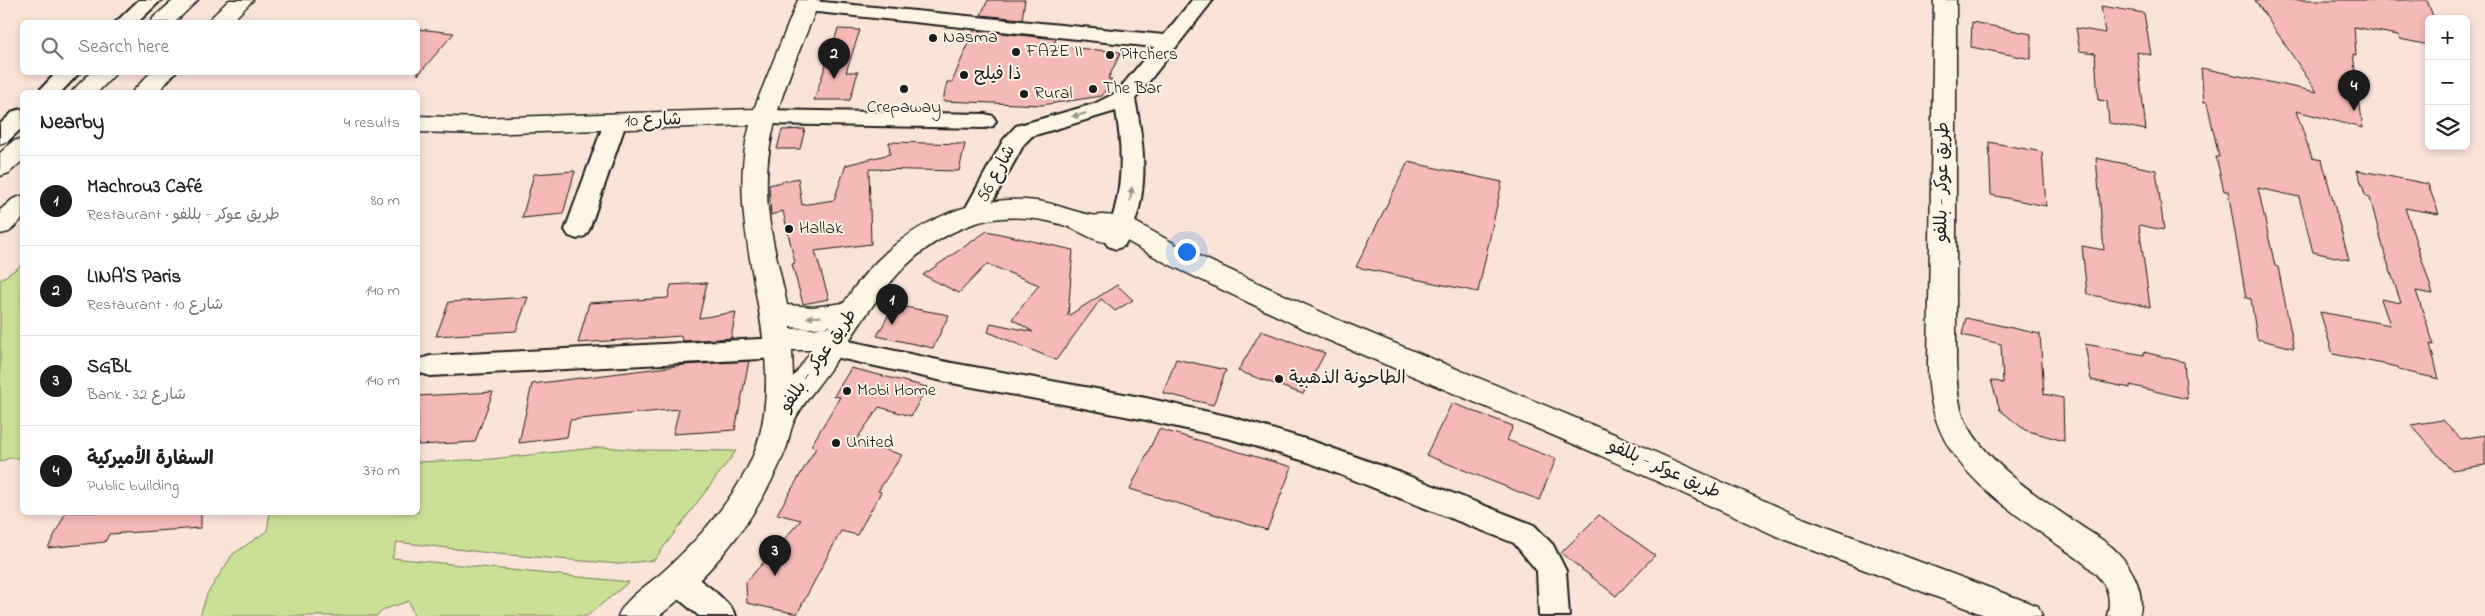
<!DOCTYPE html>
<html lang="en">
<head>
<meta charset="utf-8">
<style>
	:root { --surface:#fff; --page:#f2f2f2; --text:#202124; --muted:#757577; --line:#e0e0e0; --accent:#1c1c1c }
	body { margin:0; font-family:"Indie Flower","Playpen Sans Arabic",sans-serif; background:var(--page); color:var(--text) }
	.controls { position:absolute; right:15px; top:15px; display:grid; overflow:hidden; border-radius:8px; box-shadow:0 2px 8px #0003 }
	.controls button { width:45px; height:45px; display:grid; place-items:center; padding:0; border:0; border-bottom:1px solid var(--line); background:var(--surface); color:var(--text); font:25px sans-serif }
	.you { position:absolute; left:1186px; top:251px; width:18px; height:18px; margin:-12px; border:4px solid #fff; border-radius:50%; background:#1a73e8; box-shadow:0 0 0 8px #1a73e833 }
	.badge { display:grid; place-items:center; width:32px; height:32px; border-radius:50%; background:var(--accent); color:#fff; font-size:16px; font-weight:700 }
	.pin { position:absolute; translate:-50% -41px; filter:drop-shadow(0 1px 2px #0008) }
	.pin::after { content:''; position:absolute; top:26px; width:18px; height:15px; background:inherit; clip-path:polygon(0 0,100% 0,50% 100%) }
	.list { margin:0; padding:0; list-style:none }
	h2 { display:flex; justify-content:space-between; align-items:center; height:65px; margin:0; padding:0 20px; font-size:21px }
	h2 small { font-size:16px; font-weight:400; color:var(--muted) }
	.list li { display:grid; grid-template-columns:32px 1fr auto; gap:15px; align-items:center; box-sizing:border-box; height:90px; padding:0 20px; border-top:1px solid var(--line) }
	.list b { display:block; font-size:19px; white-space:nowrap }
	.list p { margin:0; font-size:16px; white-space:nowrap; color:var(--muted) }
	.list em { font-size:16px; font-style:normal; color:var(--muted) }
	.icon { flex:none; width:28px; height:28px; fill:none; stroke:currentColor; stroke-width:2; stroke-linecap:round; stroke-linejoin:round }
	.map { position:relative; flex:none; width:2485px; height:616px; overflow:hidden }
	.search { position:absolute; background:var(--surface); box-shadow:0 2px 8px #0003; left:20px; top:20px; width:400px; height:55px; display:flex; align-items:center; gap:12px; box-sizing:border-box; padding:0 18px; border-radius:8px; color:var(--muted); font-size:19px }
	.panel { position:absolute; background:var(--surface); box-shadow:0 2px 8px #0003; left:20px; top:90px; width:400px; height:425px; border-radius:8px }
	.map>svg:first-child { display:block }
	.green { fill:#cae096; stroke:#737e59 }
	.building { fill:#f5b9b6; stroke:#1c1c1c }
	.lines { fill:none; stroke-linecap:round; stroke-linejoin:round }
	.street-casing { stroke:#1c1c1c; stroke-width:4 }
	.secondary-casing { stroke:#1c1c1c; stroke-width:3 }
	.highway-casing { stroke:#1c1c1c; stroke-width:3 }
	.street { fill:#fcf5e5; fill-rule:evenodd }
	.secondary { fill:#fcf5e5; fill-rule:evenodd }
	.highway { fill:#fcf5e5; fill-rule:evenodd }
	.oneway { fill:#97938b }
	.poi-dot { fill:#1c1c1c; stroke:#fcf5e5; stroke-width:2 }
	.labels { text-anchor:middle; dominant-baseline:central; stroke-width:4; stroke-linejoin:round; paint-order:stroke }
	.poi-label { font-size:18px; fill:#1c1c1c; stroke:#fcf5e5; text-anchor:start }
	.street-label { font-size:18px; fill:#1c1c1c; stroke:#fcf5e5 }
</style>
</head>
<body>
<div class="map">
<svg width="2485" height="616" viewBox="0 0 2485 616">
	<rect width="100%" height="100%" fill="#fae3d7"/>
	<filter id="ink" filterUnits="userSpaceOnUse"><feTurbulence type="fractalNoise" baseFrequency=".02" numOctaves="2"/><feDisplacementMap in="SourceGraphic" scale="10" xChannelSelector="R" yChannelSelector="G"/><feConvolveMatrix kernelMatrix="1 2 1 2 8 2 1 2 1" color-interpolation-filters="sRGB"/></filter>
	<g filter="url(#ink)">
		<path class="green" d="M22,265V458H9L0,462V280Z
			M603,447L642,450L736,451L654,560L619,564L498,554L397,542L392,558L629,582L587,616H414L409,601L385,609L376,616H200L207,594L233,554L267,531L270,513L418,512V462L492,459Z"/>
		<path class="building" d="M988,0H1025L1022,19L981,15Z
			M2255,0H2427L2434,19H2429V45L2400,39L2398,35L2354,27L2356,55L2353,54L2363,128L2296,111L2312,158L2322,160L2349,260L2313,252L2299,197L2258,188L2275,266L2278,267L2294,348L2257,339L2251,299L2246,298L2228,191H2224L2216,157H2219L2207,102H2204L2201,68L2317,92Z
			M2101,6L2144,13L2151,55L2137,52L2146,130L2109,123L2107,101L2098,100L2095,53L2080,51L2076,28L2105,33Z
			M1972,22L2031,34V59L1971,47Z
			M418,29L454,33L418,75Z
			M838,29L860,30L846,72H858L850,100H814Z
			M974,30L1056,39L1053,46L1121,52L1108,79H1112L1102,96L1042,105L943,101L947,82H952Z
			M805,129L800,149H777L782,130Z
			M889,142L965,144L959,171L869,169L871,244L815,251L829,299L803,304L792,264L795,263L783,211L771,215L769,185L798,178L802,205L834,200L846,165L890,154Z
			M1989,142L2042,152L2046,206L1991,195Z
			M2096,158L2156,170L2164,230L2139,225L2150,307L2087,294L2082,246L2104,250Z
			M1408,162L1502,182L1478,292L1356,267Z
			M2357,170L2428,184L2439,214L2405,208L2433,294L2416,291L2434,345L2430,344L2439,379L2399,370L2398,367L2333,354L2320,312L2390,325L2381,299L2401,303L2385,255L2370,198L2366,197Z
			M575,171L563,214L522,218L534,174Z
			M987,231L1073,250L1068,316L1117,285L1133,300L1115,311L1101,299L1056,360L988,332L991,323L1033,332L1012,319L1039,285L987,264L959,293L923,275Z
			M707,283L699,318L736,312L731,338H734L682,341L681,336L578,343L589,303L668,298L671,285Z
			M528,297L516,331L436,336L449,302Z
			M894,305L949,315L933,348L877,336Z
			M1966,318L2040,334L2044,394L2063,398L2064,441L2025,430L2000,410L1991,380L2003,383L2001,344L1962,335Z
			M1261,331L1325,353L1303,394L1238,371Z
			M2085,344L2144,355V352L2184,362L2187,399L2130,385V388L2091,380Z
			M1176,359L1226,370L1213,405L1163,393Z
			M749,361L735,430L673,434L679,409L570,420L567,437L519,443L532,384L684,365Z
			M851,368L927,387L911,416L879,407L856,440L902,455L878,491L881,492L857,535L841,531L797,614L747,603L746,582L801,520L777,514L816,448L811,446L840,397L834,396Z
			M493,392L475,442L418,445V396Z
			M1452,403L1513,426L1507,440L1556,459L1539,500L1426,455Z
			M2443,420L2461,439L2485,435V465L2451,470L2411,425Z
			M1159,429L1292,467L1267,530L1130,489Z
			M66,512H201V528L109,534L105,542L48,548Z
			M1599,515L1655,555L1616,596L1561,553Z"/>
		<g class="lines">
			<defs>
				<path id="street" d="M139,0H161L138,22H116Z
					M802,0L1164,35L1192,0H1213L1135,99C1145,149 1151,200 1124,246L1116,249L1108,246L1104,240C1123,198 1124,156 1116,111L1032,136L1024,144L984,217L976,219L968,217L964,211L1004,139L1016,126L1094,104L1116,93L1154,47L807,11L800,9L797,5Z
					M57,72H80L61,92H38Z
					M22,109V128L8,141L0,144V124L14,111Z
					M763,110L985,114L993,116L996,121L993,126L985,128L763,124L755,122L752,117L755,112Z
					M615,116L623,118L626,123L589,230L585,236L577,239L569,236L565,230L604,123L607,118Z
					M830,337L952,363L1146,398L1231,417L1312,441L1401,473L1534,525L1553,545L1566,571L1569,616H1539L1537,571L1514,543L1308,462L1231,439L1146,420L952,383L821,354L817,347L821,340Z
					M779,338L788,341L792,348L788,355L779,358L430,376L421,373L418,367L421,359L430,356Z
					M678,568C696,575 728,599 736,616H699L668,590L663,581L668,572Z"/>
				<path id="secondary" d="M798,0H820C795,62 764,125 767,193C768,231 780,268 787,305L813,307L844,303C884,238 958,192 1036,201C1055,203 1072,212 1091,215C1095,216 1099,215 1102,215C1112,215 1123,218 1132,220L1184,249L1343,322L1619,436L1805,519L2038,606L2042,616H1987L1783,539L1597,454L1323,338L1166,263L1118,236L1115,241C1097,246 1081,230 1063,225C1034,216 999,214 970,225C900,250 870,311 831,368C820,384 800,406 793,424C790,431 789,439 787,446C779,468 767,490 755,510C730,550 696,587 659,616H618C626,597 650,584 666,569C700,538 743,489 757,445C790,339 720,232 750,125L481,134L418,132V116L481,118L754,109ZM830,326L829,327L790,329V327L813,329ZM792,350H812L793,377Z
					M1934,0H1956V363C1957,382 1957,404 1966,422C1987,464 2041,499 2078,524C2092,534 2107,541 2118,553C2133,569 2146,594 2139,616H2107C2110,605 2110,593 2103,583C2091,565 2072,555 2054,542C2018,516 1975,488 1950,449C1933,422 1928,394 1928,363Z"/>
				<path id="highway" d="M174,0H198L175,22H151L154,17Z
					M229,0H253L231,22H207Z
					M91,72H117L98,92H72L76,87Z
					M151,72H176L158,92H132Z
					M22,139V161L9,173L0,176V153L13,141Z
					M22,196V219L9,232L0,234V210L13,199Z"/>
			</defs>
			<use href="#street" class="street-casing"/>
			<use href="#secondary" class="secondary-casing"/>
			<use href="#highway" class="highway-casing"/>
			<use href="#street" class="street"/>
			<use href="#secondary" class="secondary"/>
			<use href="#highway" class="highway"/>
		</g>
		<defs><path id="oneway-solid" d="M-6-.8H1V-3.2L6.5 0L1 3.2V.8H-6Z" transform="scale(1.25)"/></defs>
		<g class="oneway">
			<use href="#oneway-solid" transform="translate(1079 115) rotate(167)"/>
			<use href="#oneway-solid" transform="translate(1131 194) rotate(-82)"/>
			<use href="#oneway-solid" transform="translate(814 317) rotate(178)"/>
		</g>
	</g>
	<g class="poi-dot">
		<circle cx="933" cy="38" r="5"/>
		<circle cx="1016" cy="52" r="5"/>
		<circle cx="1110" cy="55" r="5"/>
		<circle cx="964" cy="75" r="5"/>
		<circle cx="904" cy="89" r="5"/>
		<circle cx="1093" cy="89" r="5"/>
		<circle cx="1024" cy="94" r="5"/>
		<circle cx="789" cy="229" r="5"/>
		<circle cx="1279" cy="379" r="5"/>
		<circle cx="847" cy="391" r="5"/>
		<circle cx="836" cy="443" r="5"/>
	</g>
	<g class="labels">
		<g class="poi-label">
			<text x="943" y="38">Nasma</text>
			<text x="1026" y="52">FAZE II</text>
			<text x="1120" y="55">Pitchers</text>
			<text x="974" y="75">ذا فيلج</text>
			<text x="1103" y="89">The Bar</text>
			<text x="1034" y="94">Rural</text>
			<text x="904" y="108" text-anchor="middle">Crepaway</text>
			<text x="799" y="229">Hallak</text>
			<text x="1289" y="379">الطاحونة الذهبية</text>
			<text x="857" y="391">Mobi Home</text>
			<text x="846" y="443">United</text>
		</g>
		<g class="street-label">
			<text transform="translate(653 121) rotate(-2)">شارع 10</text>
			<text transform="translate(997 174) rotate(-62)">شارع 56</text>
			<text transform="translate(1943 182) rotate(-89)">طريق عوكر - بللفو</text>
			<text transform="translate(819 361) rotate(-55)">طريق عوكر - بللفو</text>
			<text transform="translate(1664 470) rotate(24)">طريق عوكر - بللفو</text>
		</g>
	</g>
</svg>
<div class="controls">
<button>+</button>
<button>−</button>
<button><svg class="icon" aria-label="layers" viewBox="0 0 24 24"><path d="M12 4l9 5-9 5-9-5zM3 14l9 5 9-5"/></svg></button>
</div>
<div class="you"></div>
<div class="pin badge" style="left:892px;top:325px">1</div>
<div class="pin badge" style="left:834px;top:79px">2</div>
<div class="pin badge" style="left:775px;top:576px">3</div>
<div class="pin badge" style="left:2354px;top:111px">4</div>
<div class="search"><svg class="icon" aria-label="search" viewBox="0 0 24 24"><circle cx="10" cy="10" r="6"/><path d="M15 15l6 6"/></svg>Search here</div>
<section class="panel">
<h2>Nearby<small>4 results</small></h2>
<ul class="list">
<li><span class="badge">1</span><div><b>Machrou3 Café</b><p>Restaurant · طريق عوكر - بللفو</p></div><em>80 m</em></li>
<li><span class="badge">2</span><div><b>LINA'S Paris</b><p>Restaurant · شارع 10</p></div><em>140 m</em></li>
<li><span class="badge">3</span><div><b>SGBL</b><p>Bank · شارع 32</p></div><em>140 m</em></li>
<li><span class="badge">4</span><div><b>السفارة الأميركية</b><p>Public building</p></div><em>370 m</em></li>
</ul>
</section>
</div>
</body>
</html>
